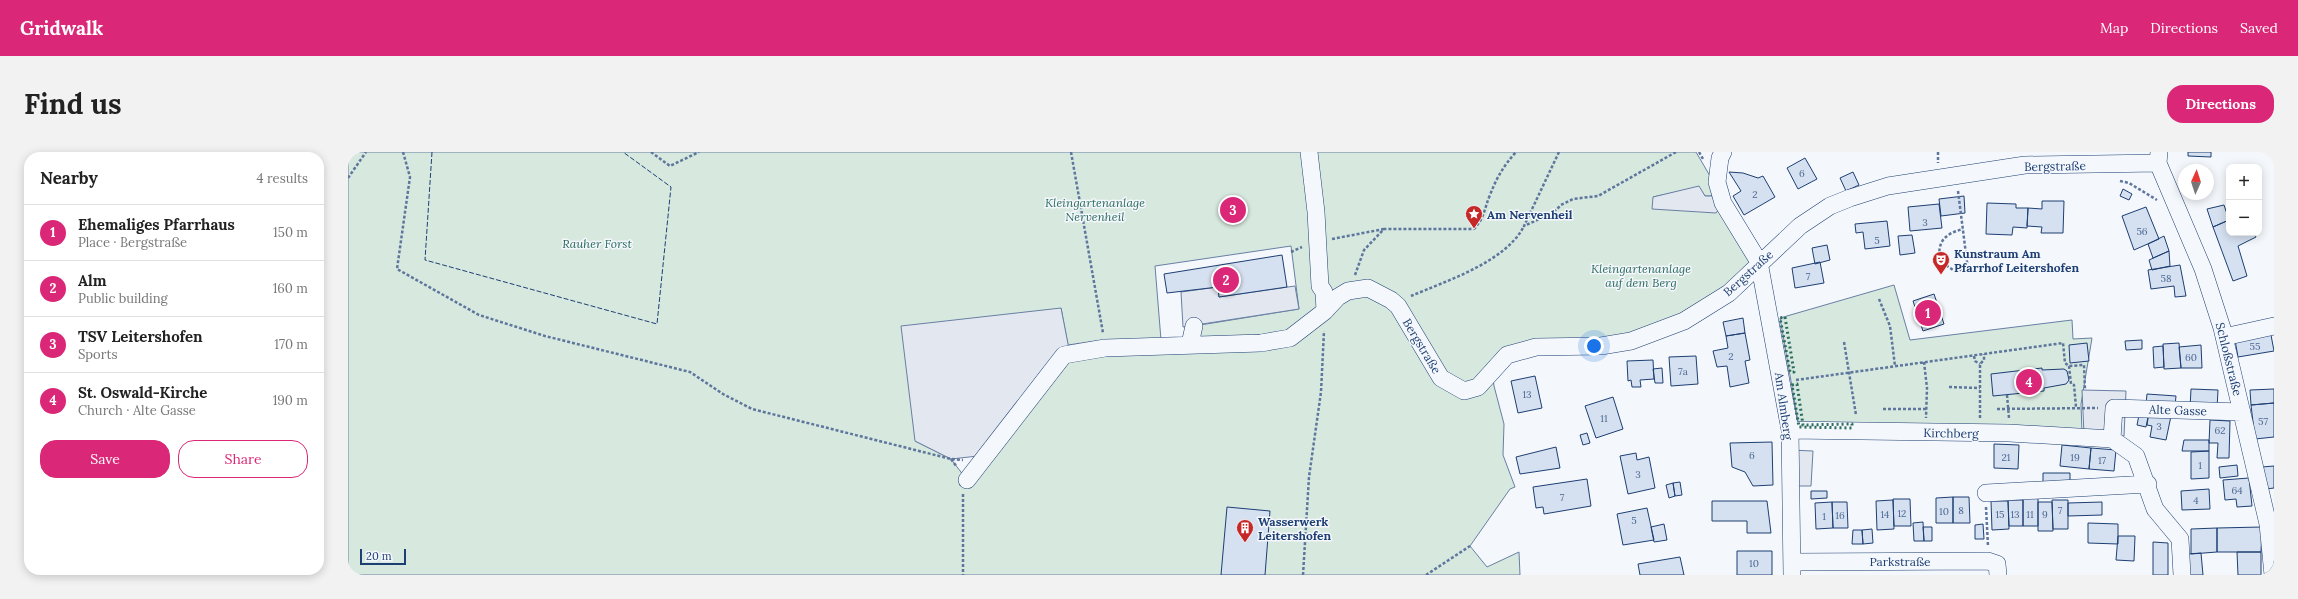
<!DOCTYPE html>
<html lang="en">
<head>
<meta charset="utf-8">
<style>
	:root { --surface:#fff; --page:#f2f2f2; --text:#222; --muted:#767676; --line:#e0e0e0; --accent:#db2777 }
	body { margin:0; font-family:Lora,serif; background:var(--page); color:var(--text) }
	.controls { position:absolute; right:12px; top:12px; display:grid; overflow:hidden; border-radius:8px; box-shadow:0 2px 10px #0003 }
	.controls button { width:36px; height:36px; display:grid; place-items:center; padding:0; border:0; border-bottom:1px solid var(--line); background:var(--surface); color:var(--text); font:20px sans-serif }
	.compass { position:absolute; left:1830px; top:12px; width:36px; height:36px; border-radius:50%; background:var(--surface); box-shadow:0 2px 10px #0003; rotate:3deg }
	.scale { position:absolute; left:12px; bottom:10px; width:46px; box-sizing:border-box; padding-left:4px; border:2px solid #1d3f73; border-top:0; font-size:11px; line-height:14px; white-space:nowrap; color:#1d3f73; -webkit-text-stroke:3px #f4f7fb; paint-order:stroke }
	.you { position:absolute; left:1246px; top:194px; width:14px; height:14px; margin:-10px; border:3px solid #fff; border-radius:50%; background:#1a73e8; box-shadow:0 0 0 6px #1a73e833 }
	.badge { display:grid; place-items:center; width:26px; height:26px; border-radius:50%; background:var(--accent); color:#fff; font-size:13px; font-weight:700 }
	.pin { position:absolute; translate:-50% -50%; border:2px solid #fff; box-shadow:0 1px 4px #0006 }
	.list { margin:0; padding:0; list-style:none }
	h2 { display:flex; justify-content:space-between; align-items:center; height:52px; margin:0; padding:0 16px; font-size:17px }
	h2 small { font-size:13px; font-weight:400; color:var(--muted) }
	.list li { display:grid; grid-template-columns:26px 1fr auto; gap:12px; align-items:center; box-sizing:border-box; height:56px; padding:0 16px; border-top:1px solid var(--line) }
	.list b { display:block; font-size:15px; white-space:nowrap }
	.list p { margin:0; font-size:13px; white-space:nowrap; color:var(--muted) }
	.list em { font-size:13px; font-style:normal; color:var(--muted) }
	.actions { display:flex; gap:8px; padding:12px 16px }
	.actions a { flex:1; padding:9px 0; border:1px solid var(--accent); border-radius:16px; text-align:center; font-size:14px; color:var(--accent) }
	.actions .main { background:var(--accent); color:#fff }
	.map { position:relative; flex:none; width:1926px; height:423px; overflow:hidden; border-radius:16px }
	header { display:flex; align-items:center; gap:24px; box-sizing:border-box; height:56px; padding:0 20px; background:var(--accent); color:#fff }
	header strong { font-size:19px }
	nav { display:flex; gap:22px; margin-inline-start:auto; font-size:14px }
	.intro { display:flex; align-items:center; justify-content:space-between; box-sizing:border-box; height:96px; padding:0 24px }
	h1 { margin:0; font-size:28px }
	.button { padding:10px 18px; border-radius:16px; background:var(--accent); color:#fff; font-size:14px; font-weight:700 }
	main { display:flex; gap:24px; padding:0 24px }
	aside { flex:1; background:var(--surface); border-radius:16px; box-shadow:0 2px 10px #0003 }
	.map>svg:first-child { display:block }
	.green { fill:#d7e8df; stroke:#687fa3; fill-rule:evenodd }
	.parking { fill:#e3e8f0; stroke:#687fa3 }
	.building { fill:#d5e0f0; stroke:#1d3f73 }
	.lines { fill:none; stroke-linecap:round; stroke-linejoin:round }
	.minor-casing { stroke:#1d3f73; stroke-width:18 }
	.path { stroke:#5e769c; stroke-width:2.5; stroke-dasharray:3 2; stroke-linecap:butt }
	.minor { stroke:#f4f7fb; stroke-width:17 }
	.hedge { stroke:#2c6c60; stroke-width:3; stroke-dasharray:2 3; stroke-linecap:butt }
	.fence { stroke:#1d3f73; stroke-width:1; stroke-dasharray:5 2; stroke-linecap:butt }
	.labels { text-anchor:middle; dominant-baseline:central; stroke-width:3; stroke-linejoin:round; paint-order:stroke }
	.number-label { font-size:10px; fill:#4b6792 }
	.street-label { font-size:12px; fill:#1d3f73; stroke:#f4f7fb }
	.park-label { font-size:12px; font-style:italic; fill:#2c6c60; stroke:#f4f7fb }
	.poi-label { font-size:12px; font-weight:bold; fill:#1d3f73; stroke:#f4f7fb; text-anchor:start }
</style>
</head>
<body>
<header>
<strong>Gridwalk</strong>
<nav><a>Map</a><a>Directions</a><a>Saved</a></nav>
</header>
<div class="intro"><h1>Find us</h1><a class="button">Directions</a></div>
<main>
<aside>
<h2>Nearby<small>4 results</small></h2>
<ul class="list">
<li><span class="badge">1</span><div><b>Ehemaliges Pfarrhaus</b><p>Place · Bergstraße</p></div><em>150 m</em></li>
<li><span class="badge">2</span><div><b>Alm</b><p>Public building</p></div><em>160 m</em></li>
<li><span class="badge">3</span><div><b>TSV Leitershofen</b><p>Sports</p></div><em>170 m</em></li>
<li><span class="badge">4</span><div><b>St. Oswald-Kirche</b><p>Church · Alte Gasse</p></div><em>190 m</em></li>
</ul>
<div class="actions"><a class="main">Save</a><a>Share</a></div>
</aside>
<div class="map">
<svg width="1926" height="423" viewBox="0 0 1926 423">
	<rect width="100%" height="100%" fill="#f4f7fb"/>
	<path class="green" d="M0,0H1348L1362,24L1369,44H1357L1351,35L1305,45L1375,51L1411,110L1381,141L1283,189L1188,195L1144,219L1146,234L1156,272L1155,303L1167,335L1162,337L1122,394L1139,415L1171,400L1172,423H0ZM943,94L951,157L846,174L842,192L716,203L619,328L603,307L567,289L713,156L720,193L753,188H813L807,114Z
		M1546,133L1562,188L1724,168L1725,187L1744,186L1733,252L1734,281L1451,275L1432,166Z"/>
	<path class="parking" d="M1351,34L1357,44H1373L1375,51L1368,61L1304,57L1305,45Z
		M947,134L951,157L835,175L833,140L870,135L871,145Z
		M713,156L722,202L639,303L603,307L567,289L553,174Z
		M1734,238L1778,239L1776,284L1736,282Z
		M1442,298L1465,299L1463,334H1443Z"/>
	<path class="building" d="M1840,0H1863V5L1840,4Z
		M1457,6L1469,27L1450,37L1439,16Z
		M1381,20L1395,21L1410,26L1415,24L1427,45L1396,63L1385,44L1393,39Z
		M1505,20L1511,33L1498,39L1492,26Z
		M1775,37L1784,42L1781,48L1772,44Z
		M1616,44L1617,61L1593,64L1591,47Z
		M1694,49H1716L1715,81H1693L1694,75L1679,74L1680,56L1694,57Z
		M1639,51L1668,52V56H1680L1679,76L1665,75L1664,83L1638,82Z
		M1591,52L1594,76L1562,79L1560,55Z
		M1876,53L1881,68L1865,75L1859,57Z
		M1798,55L1811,87L1786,98L1774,64Z
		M1881,68V81H1906L1908,85L1890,94L1899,124L1885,129L1865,75Z
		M1539,69L1542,94L1517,97L1515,80L1508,81L1507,72Z
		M1564,83L1567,101L1552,103L1550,84Z
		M1816,84L1821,99L1805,106L1800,92Z
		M1479,93L1482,108L1467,112L1464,96Z
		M1821,99L1822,114L1804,118L1801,108Z
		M934,103L939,135L871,145L870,135L819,141L816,122Z
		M1472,110L1476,131L1447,136L1444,116Z
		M1832,113L1838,144L1827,145L1826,134L1803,137L1800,118Z
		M1586,142L1596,172L1575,179L1565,149Z
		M1395,166L1397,181L1378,184L1375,170Z
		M1397,181L1402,208L1397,209L1401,231L1382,235L1379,214L1369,215L1365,199L1380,196L1378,184Z
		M1923,183L1926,199L1890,205L1887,188Z
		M1794,188V197L1778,198L1777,189Z
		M1739,191L1741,209L1722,211L1721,193Z
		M1831,191L1833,216L1816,217L1815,192Z
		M1853,193L1854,216H1833L1831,195Z
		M1815,194L1816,215L1806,216L1805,195Z
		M1348,204L1350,232L1323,234L1321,205Z
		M1305,208L1306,227L1292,228L1293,235H1284L1283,228L1280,229L1279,209Z
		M1314,216L1315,231H1307L1305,217Z
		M1694,216V218L1716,217L1719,219L1721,228L1718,232L1696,236V239L1645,244L1643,222Z
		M1187,224L1194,256L1170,261L1163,229Z
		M1843,237L1870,238L1869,257L1842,256Z
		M1926,237V251L1903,253L1902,238Z
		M1799,242L1828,244L1827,254L1798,252Z
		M1265,245L1275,277L1248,286L1237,254Z
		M1926,251V285L1907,287L1903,253Z
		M1792,258L1801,260L1798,275L1789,273Z
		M1801,260L1823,264L1818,288L1802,285L1804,274L1799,273Z
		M1862,268L1882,269L1881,306H1869L1870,291H1861Z
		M1239,281L1242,291L1235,293L1232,283Z
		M1836,288H1861V299H1834Z
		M1424,290L1425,333L1405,334L1397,320L1384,315L1382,291Z
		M1646,292L1671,293L1670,317L1646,316Z
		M1714,293L1743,296L1741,317L1712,314Z
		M1208,295L1212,316L1172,322L1168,305Z
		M1743,296L1768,298L1766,319L1741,317Z
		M1861,299V326L1843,327V300Z
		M1288,301L1289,308L1301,305L1307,336L1280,342L1272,304Z
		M1889,313L1890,324L1872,326L1871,315Z
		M1926,314V336L1918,337L1914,315Z
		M1695,321H1722V332H1695Z
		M1901,326L1904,354L1889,355L1888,347L1877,348L1875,328Z
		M1239,327L1243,354L1196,362L1195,355L1188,356L1185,335Z
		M1332,330L1334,343L1327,344L1325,331Z
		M1325,331L1327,344L1321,346L1318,333Z
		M1861,337L1862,357L1834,358L1833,339Z
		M1463,339H1479V346L1463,347Z
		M1605,345V371H1588V346Z
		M1605,345H1621L1622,371H1605Z
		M1690,345V374H1675V346Z
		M1545,347H1562L1563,374H1546Z
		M1545,348L1546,377L1529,378L1528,349Z
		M1660,348H1675V374H1661Z
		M1704,348H1720V377H1705Z
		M1364,349H1419L1423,381H1399V369H1364Z
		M1643,349H1660L1661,377L1644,378Z
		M1484,350L1485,376L1468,377L1467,351Z
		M1484,350H1499L1500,376H1485Z
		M1690,350H1704L1705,379H1690Z
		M1754,350V363L1720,364V351Z
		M879,355L922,359L917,423H873Z
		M1299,356L1306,388L1275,393L1269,362Z
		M1575,370L1576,389H1566L1565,371Z
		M1740,371L1770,372V392L1740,391Z
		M1316,372L1319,388L1306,390L1303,375Z
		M1635,372L1636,387H1627V373Z
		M1575,375H1584V389H1576Z
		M1914,375L1913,400H1869V376Z
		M1869,376V400L1843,402V377Z
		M1524,377L1525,391L1515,392L1514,378Z
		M1505,378H1514L1515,392H1504Z
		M1770,384H1787L1786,409L1768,408Z
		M1805,390L1820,391V423H1805Z
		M1389,399H1424V423H1389Z
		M1889,400H1913V423H1890Z
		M1853,401L1855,423H1840L1839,402Z
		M1332,405L1336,423H1292L1290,412Z"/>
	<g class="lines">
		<defs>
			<path id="minor" d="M961,0L968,60L972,134L976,140L977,159
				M1375,0L1372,6L1369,30L1375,51L1411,110L1442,278L1444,423
				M1811,0L1810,11L1855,117L1874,176L1920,372L1925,423
				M1876,185L1926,174
				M842,192L846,174
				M1442,278L1661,281L1764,287
				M619,328L716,203L757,196L913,191L942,186L977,159L990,145L1000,139L1020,136L1043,148L1050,154L1093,226L1116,239L1130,235L1159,203L1188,195L1253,194L1283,189L1336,169L1381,141L1452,74L1482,54L1502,46L1540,34L1677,13L1810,11
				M1638,341L1800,332
				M1444,410L1640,409L1649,412L1650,423
				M1834,423L1832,387L1807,357L1788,304L1764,287L1766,256L1894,260"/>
		</defs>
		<use href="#minor" class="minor-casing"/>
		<path class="path" d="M55,0L62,25L49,117L131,163L197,184L342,220L375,242L404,257L603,307L615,308
			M303,0L322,14L351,0
			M723,0L755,181
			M1211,0L1176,74L1205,61L1213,53L1225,47L1250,44L1328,0
			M1351,0L1355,7
			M1590,0V11
			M0,26L18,0
			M1772,29L1781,31L1809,48
			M1610,39L1620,118H1605L1592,109C1589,90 1596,82 1615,77
			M984,87L1036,77
			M943,100L954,95
			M1007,123L1016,98L1036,77H1126C1137,65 1136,57 1142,43C1148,27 1156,13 1168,0
			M1063,144C1098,129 1158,110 1176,74
			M1531,147L1542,174L1547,214
			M1496,190L1508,263
			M1626,204L1627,209L1632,212
			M1576,210L1579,236L1578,266
			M1721,214L1723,232L1726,233L1728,255
			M1448,228L1715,191L1717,211L1721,214L1736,213L1737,238
			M1601,235L1632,236
			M1659,243L1661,266
			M1535,257H1578
			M1649,257L1750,256
			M1632,266V212L1636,208V202
			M603,307L609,315
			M615,342V423
			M1638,355L1640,394
			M955,423L961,325L973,240L976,179
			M1078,423L1122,394"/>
		<use href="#minor" class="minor"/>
		<path class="hedge" d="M1437,165L1446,220H1442L1432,166Z
			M1449,232L1455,273L1504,272V276L1451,275L1444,233Z"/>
		<path class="fence" d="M84,0L77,108L309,172L323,35L275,0"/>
	</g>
	<defs>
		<symbol id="sight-pin" viewBox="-11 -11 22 30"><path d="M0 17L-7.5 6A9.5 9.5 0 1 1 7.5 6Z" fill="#c62828" stroke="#f4f7fb"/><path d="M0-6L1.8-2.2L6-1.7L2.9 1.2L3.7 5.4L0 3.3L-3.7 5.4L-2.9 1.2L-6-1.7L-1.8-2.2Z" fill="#fff"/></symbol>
		<symbol id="theatre-pin" viewBox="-11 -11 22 30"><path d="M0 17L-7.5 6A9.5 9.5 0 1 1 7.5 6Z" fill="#c62828" stroke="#f4f7fb"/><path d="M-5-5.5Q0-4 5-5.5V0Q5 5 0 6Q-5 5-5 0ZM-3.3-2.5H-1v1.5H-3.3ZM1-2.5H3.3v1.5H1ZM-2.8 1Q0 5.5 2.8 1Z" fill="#fff"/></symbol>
		<symbol id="building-pin" viewBox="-11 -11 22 30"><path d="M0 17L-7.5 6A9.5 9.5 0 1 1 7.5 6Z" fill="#c62828" stroke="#f4f7fb"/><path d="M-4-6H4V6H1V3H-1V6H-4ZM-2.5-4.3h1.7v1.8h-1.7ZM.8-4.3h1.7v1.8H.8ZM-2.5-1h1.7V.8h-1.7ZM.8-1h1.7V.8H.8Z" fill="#fff"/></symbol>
	</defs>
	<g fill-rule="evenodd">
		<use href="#sight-pin" x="1116" y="52" width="20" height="27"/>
		<use href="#theatre-pin" x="1583" y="98" width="20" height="27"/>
		<use href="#building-pin" x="887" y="366" width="20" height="27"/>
	</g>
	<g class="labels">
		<g class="number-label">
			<text x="1454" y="21">6</text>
			<text x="1407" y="42">2</text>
			<text x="1577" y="70">3</text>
			<text x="1794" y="79">56</text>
			<text x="1529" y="88">5</text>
			<text x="1460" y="124">7</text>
			<text x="1818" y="126">58</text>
			<text x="1907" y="194">55</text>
			<text x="1383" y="204">2</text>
			<text x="1843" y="205">60</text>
			<text x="1335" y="219">7a</text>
			<text x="1179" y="242">13</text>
			<text x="1256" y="266">11</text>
			<text x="1915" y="269">57</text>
			<text x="1811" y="274">3</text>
			<text x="1872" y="278">62</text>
			<text x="1404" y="303">6</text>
			<text x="1658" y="305">21</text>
			<text x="1727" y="305">19</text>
			<text x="1754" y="308">17</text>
			<text x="1852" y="313">1</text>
			<text x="1290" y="322">3</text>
			<text x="1889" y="338">64</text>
			<text x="1214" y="345">7</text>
			<text x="1848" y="348">4</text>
			<text x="1613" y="358">8</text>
			<text x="1712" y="358">7</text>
			<text x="1596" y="359">10</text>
			<text x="1554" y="361">12</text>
			<text x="1537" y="362">14</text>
			<text x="1652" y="362">15</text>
			<text x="1667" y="362">13</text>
			<text x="1682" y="362">11</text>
			<text x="1697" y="362">9</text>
			<text x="1492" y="363">16</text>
			<text x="1476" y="364">1</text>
			<text x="1286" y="368">5</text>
			<text x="1406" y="411">10</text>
		</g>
		<g class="street-label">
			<text transform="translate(1707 14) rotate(-1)">Bergstraße</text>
			<text transform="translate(1400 121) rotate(-42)">Bergstraße</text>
			<text transform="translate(1074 194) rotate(59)">Bergstraße</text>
			<text transform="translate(1881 207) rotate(76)">Schloßstraße</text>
			<text transform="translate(1436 254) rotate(82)">Am Almberg</text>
			<text transform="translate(1830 258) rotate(2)">Alte Gasse</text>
			<text transform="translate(1603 281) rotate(1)">Kirchberg</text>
			<text x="1552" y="409">Parkstraße</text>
		</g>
		<g class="park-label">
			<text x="747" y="50">Kleingartenanlage<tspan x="747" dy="14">Nervenheil</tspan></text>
			<text x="249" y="91">Rauher Forst</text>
			<text x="1293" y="116">Kleingartenanlage<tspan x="1293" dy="14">auf dem Berg</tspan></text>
		</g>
		<g class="poi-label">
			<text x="1139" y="62">Am Nervenheil</text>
			<text x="1606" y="101">Kunstraum Am<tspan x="1606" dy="14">Pfarrhof Leitershofen</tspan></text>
			<text x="910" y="369">Wasserwerk<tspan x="910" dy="14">Leitershofen</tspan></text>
		</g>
	</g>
</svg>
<div class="controls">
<button>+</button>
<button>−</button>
</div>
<svg class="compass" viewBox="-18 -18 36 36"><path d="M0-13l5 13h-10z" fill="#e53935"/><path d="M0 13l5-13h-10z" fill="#767676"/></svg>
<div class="scale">20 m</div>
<div class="you"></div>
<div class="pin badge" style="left:1580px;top:161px">1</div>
<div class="pin badge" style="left:878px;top:128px">2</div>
<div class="pin badge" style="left:885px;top:58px">3</div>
<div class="pin badge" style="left:1681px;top:230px">4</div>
</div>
</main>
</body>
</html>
